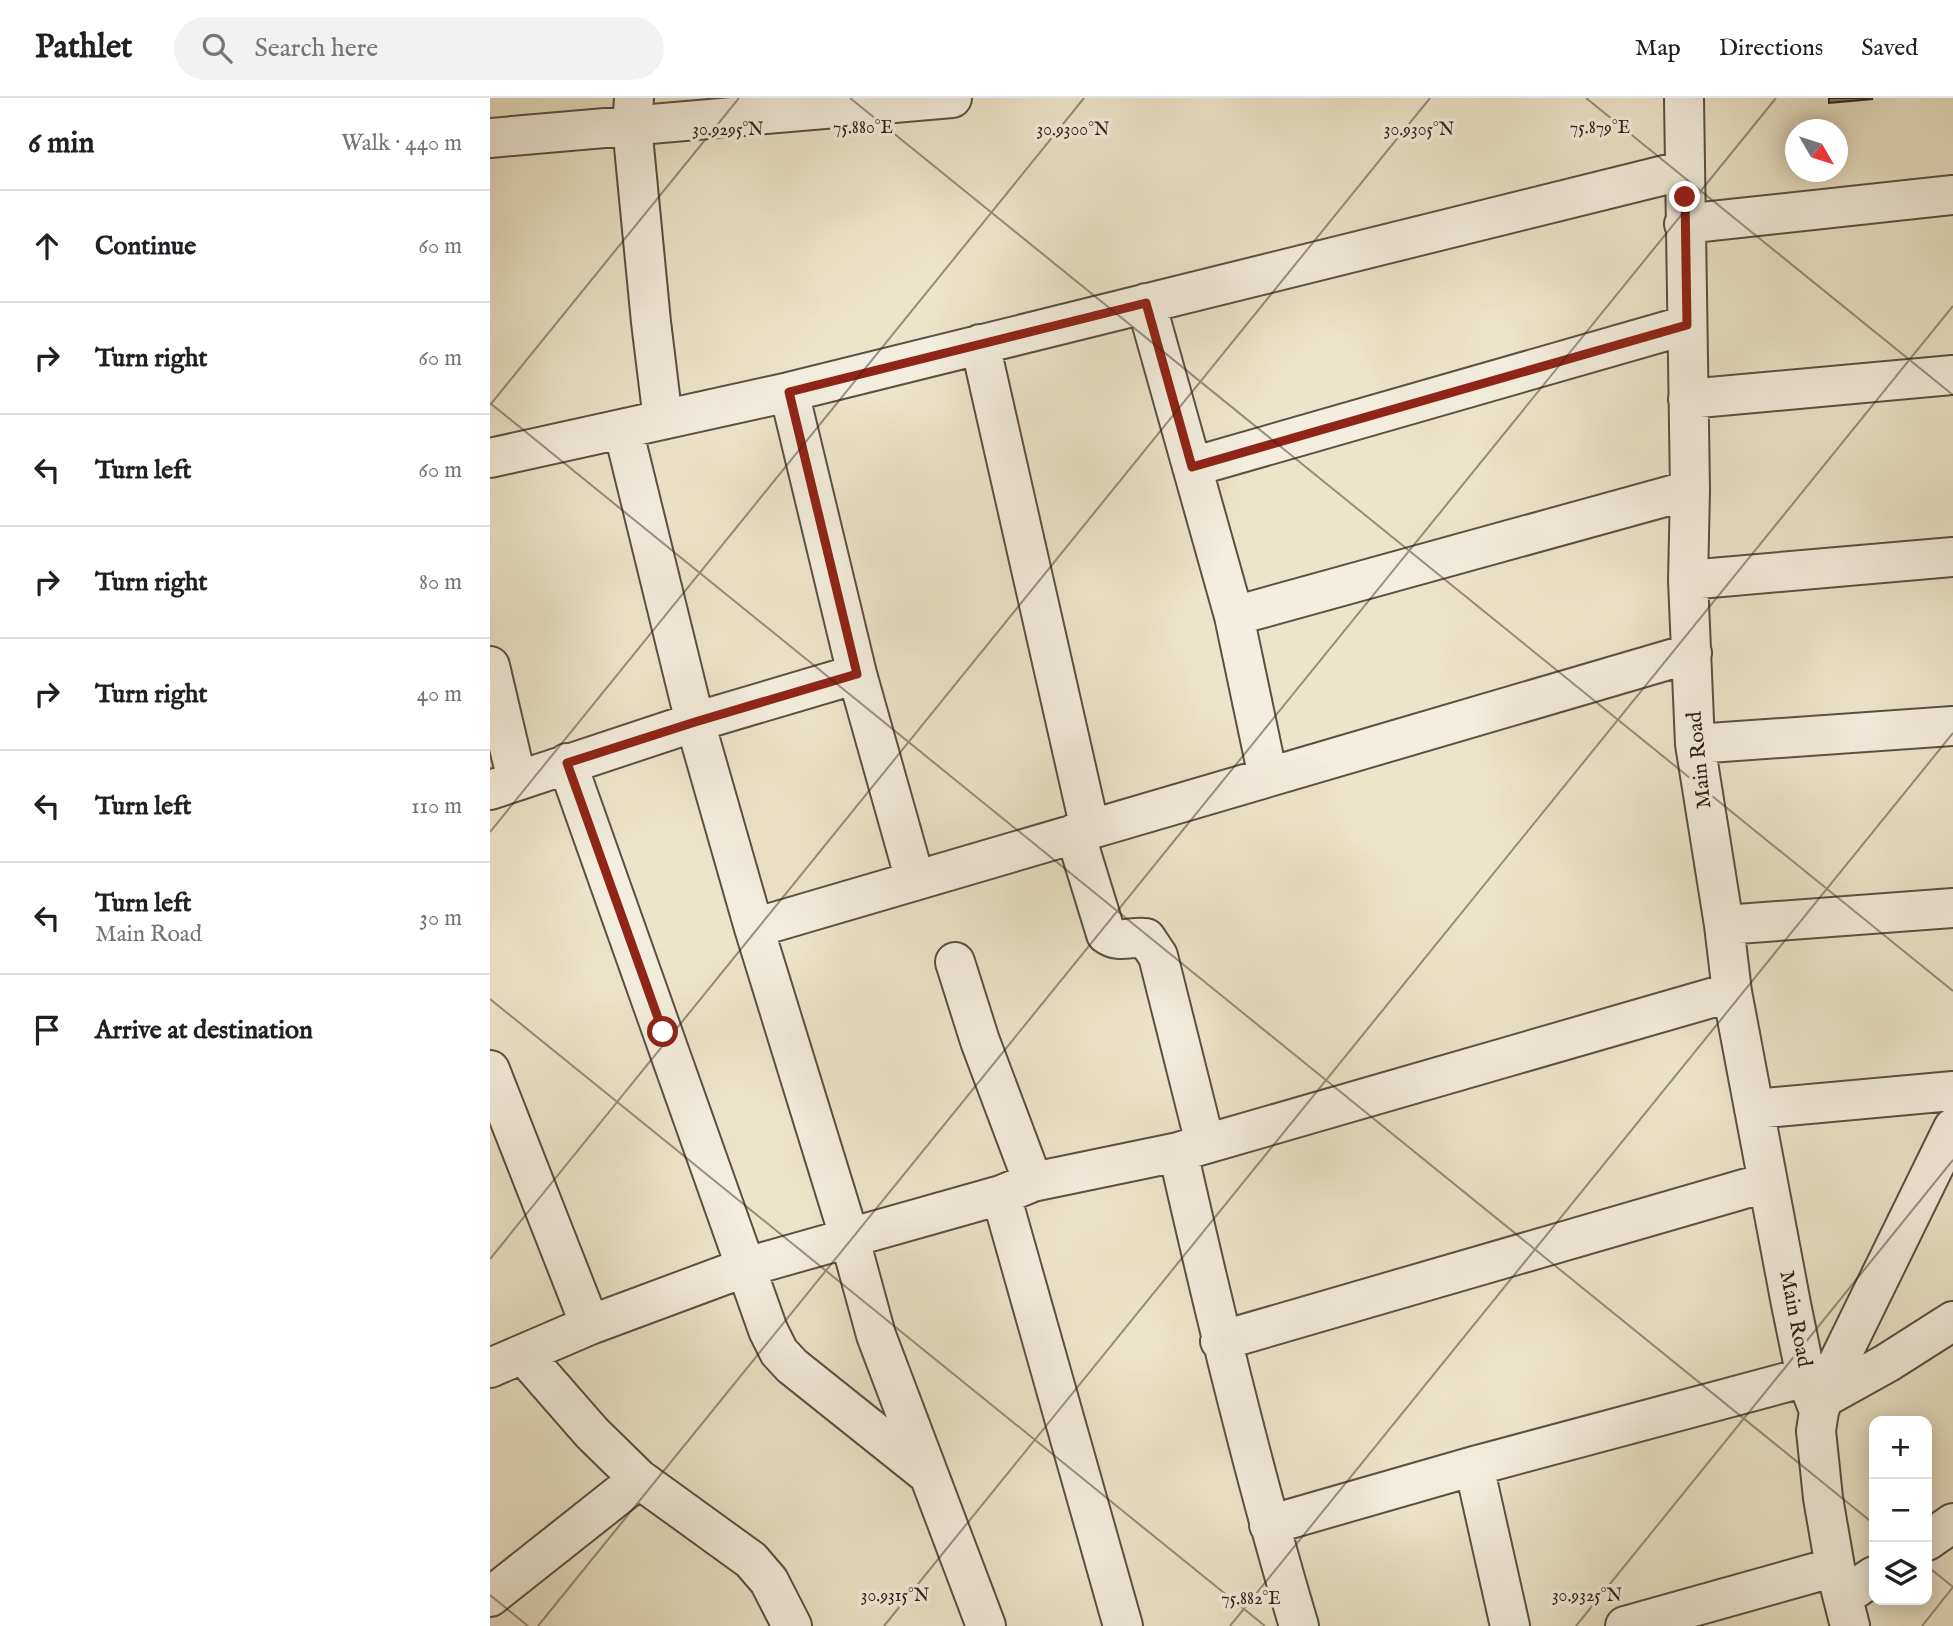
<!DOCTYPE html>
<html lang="en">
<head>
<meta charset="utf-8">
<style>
	:root { --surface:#fff; --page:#f2f2f2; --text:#202124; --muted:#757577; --line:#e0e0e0 }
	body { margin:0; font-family:"IM FELL English",serif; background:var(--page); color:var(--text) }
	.controls { position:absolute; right:21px; bottom:21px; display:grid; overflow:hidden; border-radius:14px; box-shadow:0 4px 18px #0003 }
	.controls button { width:63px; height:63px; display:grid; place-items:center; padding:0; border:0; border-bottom:2px solid var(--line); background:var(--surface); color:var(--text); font:35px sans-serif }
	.compass { position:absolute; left:1295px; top:21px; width:63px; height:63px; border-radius:50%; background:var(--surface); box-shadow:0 4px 18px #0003; rotate:129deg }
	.stop { position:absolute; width:21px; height:21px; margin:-16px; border:5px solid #8f2418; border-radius:50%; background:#fff }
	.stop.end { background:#8f2418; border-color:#fff; box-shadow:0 2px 7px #0008 }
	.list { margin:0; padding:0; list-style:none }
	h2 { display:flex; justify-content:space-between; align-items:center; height:91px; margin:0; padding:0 28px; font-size:30px }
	h2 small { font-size:23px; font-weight:400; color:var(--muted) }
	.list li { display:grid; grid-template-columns:46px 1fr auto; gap:21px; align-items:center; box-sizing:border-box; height:112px; padding:0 28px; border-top:2px solid var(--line) }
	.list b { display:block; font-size:26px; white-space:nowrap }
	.list p { margin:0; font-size:23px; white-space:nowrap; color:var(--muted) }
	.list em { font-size:23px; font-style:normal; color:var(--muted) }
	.icon { flex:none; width:38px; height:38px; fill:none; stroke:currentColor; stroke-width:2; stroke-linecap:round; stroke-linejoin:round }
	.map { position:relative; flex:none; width:1463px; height:1528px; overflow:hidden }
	header { display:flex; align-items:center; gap:42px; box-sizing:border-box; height:98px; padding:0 35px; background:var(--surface); border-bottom:2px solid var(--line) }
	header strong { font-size:33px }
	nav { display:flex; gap:38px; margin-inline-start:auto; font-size:24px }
	.search { width:490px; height:63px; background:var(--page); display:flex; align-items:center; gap:18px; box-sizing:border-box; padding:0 24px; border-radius:38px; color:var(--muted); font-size:26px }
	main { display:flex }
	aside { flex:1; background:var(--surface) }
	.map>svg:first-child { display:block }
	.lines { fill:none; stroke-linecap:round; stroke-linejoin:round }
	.street-casing { stroke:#5b5044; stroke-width:42 }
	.street { stroke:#f3eedd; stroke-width:38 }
	.wall { fill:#7b7365; stroke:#2a1f18; stroke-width:2 }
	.route { stroke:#8f2418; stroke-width:9 }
	.ticks { fill:none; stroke:#2a1f18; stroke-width:2; stroke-opacity:0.45 }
	.labels { text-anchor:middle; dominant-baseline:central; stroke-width:7; stroke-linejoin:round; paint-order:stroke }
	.street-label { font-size:21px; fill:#2a1f18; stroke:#f3eedd }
	.ticks-label { font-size:18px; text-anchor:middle; fill:#2a1f18; stroke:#f3eedd; stroke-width:7; stroke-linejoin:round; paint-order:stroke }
</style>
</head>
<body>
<header>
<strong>Pathlet</strong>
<div class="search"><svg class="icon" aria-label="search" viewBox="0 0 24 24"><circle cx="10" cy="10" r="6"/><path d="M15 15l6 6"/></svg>Search here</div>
<nav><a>Map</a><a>Directions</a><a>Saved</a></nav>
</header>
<main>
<aside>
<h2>6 min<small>Walk · 440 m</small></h2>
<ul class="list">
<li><svg class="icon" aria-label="ahead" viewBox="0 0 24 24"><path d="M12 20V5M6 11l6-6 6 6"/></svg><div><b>Continue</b></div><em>60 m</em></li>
<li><svg class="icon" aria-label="right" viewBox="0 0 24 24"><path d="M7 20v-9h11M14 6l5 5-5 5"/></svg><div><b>Turn right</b></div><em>60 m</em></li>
<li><svg class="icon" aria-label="left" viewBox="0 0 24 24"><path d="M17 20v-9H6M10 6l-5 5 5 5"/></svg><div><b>Turn left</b></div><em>60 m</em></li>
<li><svg class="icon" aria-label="right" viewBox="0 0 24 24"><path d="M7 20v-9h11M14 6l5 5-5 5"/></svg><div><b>Turn right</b></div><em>80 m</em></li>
<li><svg class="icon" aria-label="right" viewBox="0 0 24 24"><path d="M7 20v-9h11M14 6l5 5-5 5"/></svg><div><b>Turn right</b></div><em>40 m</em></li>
<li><svg class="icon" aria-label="left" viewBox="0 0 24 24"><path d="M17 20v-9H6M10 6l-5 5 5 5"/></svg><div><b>Turn left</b></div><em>110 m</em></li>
<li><svg class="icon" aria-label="left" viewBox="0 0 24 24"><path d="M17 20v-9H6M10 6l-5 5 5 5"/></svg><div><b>Turn left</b><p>Main Road</p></div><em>30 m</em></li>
<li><svg class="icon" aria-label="arrive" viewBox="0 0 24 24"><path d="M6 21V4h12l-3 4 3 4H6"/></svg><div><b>Arrive at destination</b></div></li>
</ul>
</aside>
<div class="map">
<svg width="1463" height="1528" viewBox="0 0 1463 1528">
	<rect width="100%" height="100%" fill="#ede5ca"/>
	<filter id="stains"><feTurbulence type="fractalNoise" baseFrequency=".00286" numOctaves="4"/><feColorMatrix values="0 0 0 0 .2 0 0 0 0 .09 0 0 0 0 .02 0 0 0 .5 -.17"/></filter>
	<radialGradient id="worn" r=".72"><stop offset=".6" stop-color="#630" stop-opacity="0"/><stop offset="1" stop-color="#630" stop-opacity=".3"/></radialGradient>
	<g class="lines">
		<defs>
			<path id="street" d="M144,0L142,28L161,224L173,322
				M1194,0L1200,392L1198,482L1205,646L1234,827L1242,894L1301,1206L1316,1279L1329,1313
				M0,40L462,0
				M1194,126L1463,97
				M656,205L744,518L1200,392
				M490,246L600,731
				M1198,301L1463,277
				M133,331L205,624L264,830L359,1138L386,1237L496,1528
				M0,360L299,294
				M702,369L1197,227
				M1198,482L1463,459
				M744,518L778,679
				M0,568L27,683
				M1205,646L1463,628
				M77,665L278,1232L289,1254L302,1268L436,1375
				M0,692L205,624L367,576
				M585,735L616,836C629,846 641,838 656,840L668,858L715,1045
				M425,782L367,576L299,294L1195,72
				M1234,827L1463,810
				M264,830L1202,555
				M465,864L490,943L543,1084
				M0,972L100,1227
				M1264,1011L1463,993
				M688,1054C724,1213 762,1371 809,1528
				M511,1097L633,1528
				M730,1243L1278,1084
				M33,1256L102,1335L149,1381L261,1462L279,1483L302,1528
				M0,1270L100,1227L256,1169L511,1097L543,1084L688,1054L1242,894
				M1334,1300L1397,1265L1463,1223
				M984,1368L1020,1528
				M779,1427L984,1368L1316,1279
				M1437,1443L1463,1425
				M0,1499L149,1381
				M1353,1499L1384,1478
				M1135,1528L1345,1469
				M1360,1528L1345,1469L1333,1400L1326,1333L1329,1313L1343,1275L1463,1030"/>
		</defs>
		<use href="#street" class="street-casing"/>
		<use href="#street" class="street"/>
	</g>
	<path class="wall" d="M1339,0H1382V1L1339,5Z"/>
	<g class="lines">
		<path class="route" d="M173,934L77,665L205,624L367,576L299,294L656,205L702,369L1197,227L1195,99"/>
	</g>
	<path class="ticks" d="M360,0L1463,893M1096,0L1463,297M0,305L1384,1426M0,307L249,0M0,734L594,0M0,901L775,1528M0,1161L940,0M1437,1468L1463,1489M0,1497L38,1528M48,1528L1286,0M394,1528L1463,208M740,1528L1463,635M1086,1528L1463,1062M1432,1528L1463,1489"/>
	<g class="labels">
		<g class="street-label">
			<text transform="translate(1210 662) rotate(-96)">Main Road</text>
			<text transform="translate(1305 1221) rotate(79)">Main Road</text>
		</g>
	</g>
	<g class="ticks-label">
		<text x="373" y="35">75.880°E</text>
		<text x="1110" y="35">75.879°E</text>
		<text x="238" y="37">30.9295°N</text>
		<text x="583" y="37">30.9300°N</text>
		<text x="929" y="37">30.9305°N</text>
		<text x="405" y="1503">30.9315°N</text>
		<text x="1097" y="1503">30.9325°N</text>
		<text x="761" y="1506">75.882°E</text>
	</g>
	<rect width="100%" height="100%" filter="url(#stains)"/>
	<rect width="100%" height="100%" fill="url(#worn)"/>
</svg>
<div class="controls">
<button>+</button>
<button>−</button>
<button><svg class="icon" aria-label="layers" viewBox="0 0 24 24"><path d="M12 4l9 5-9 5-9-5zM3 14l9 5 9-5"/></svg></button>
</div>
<svg class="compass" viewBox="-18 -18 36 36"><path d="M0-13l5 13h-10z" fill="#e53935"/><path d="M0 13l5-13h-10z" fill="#757577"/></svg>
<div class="stop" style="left:173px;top:934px"></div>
<div class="stop end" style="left:1195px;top:99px"></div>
</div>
</main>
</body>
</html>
